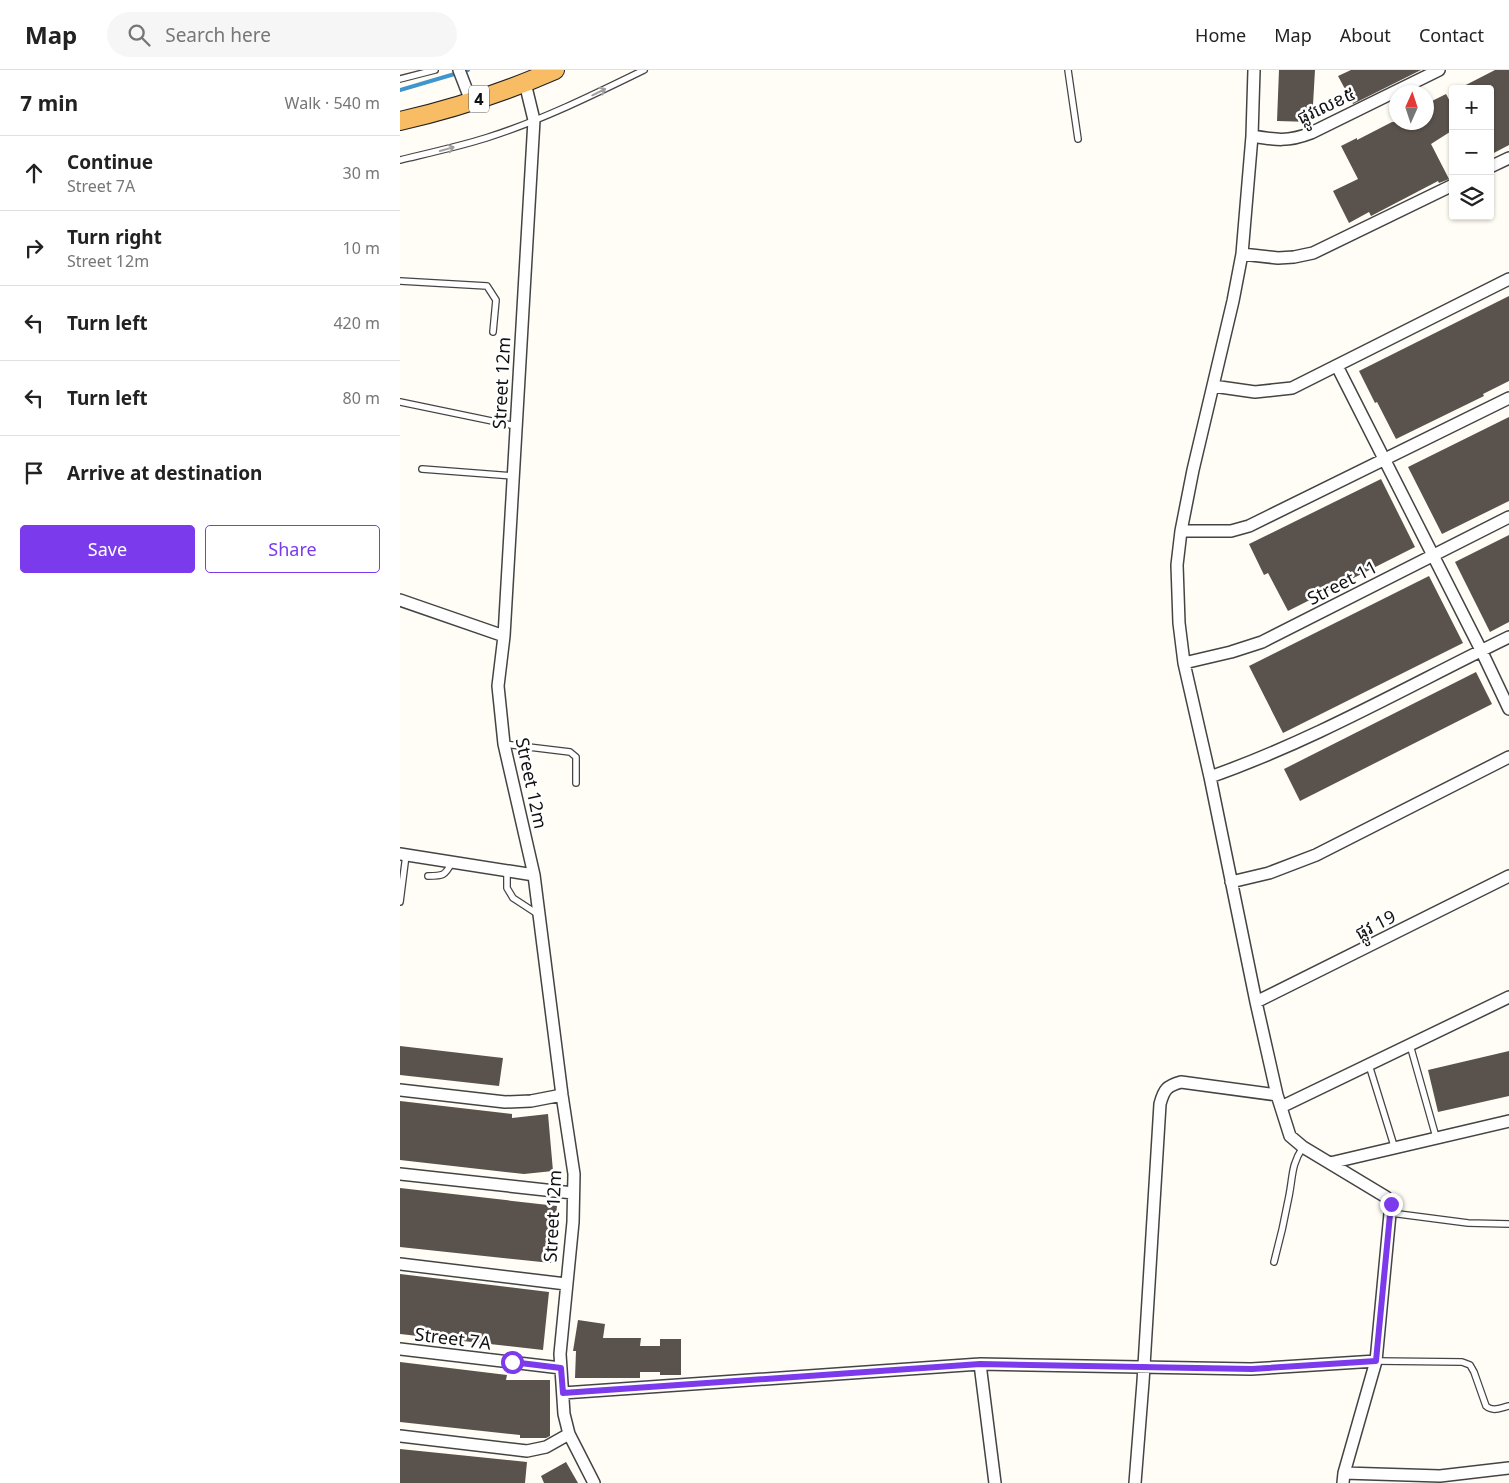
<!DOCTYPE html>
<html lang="en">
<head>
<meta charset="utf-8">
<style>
	:root { --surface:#fff; --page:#f6f6f6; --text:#222; --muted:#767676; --line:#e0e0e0; --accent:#7c3aed }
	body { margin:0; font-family:Georgia,"Noto Sans Khmer",serif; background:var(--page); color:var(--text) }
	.controls { position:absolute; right:15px; top:15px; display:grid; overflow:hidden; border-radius:5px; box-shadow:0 1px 4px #0004 }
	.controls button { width:45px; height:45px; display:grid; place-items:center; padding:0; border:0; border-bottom:1px solid var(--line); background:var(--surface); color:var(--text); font:25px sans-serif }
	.compass { position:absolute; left:989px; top:15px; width:45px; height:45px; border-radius:50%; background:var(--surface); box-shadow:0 1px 4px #0004; rotate:3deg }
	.stop { position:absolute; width:15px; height:15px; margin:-11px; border:4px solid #7c3aed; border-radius:50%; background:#fff }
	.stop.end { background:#7c3aed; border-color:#fff; box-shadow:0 1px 5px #0008 }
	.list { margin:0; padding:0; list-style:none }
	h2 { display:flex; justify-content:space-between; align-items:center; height:65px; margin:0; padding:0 20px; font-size:21px }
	h2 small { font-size:16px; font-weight:400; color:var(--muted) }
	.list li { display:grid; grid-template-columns:32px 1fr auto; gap:15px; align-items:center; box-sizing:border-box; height:75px; padding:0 20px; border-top:1px solid var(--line) }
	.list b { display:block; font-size:19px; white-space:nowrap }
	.list p { margin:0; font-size:16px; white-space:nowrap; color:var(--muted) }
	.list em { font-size:16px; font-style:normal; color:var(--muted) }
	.actions { display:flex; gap:10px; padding:15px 20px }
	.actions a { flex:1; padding:11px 0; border:1px solid var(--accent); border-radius:5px; text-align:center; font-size:18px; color:var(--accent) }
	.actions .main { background:var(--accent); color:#fff }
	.icon { flex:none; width:28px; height:28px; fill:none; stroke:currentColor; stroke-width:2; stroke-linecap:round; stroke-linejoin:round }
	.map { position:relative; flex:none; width:1109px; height:1413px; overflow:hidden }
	header { display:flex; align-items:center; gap:30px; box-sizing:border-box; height:70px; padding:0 25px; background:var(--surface); border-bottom:1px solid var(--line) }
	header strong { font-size:24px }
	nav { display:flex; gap:28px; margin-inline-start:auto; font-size:18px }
	.search { width:350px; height:45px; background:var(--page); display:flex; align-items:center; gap:12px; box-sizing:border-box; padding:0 18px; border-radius:28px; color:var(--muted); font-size:19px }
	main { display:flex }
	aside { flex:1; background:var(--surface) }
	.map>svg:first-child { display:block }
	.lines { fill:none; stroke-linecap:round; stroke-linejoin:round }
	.stream { stroke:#3f96cf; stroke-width:4 }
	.building { fill:#5a524d }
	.service-casing { stroke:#444; stroke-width:8 }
	.minor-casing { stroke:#444; stroke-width:14 }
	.trunk-casing { stroke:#222; stroke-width:20 }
	.service { stroke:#fff; stroke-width:5.5 }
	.minor { stroke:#fff; stroke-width:11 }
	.trunk { stroke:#f7bc64; stroke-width:18 }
	.oneway { stroke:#a0a0a0 }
	.route { stroke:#7c3aed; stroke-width:6 }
	.labels { text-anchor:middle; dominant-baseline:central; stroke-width:5; stroke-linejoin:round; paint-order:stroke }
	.shield { fill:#fff; stroke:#585858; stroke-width:1 }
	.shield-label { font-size:16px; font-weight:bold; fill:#111 }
	.street-label { font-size:18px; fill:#111; stroke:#fff }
</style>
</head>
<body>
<header>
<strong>Map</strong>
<div class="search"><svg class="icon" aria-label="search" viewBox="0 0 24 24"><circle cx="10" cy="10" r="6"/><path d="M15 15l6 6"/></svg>Search here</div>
<nav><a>Home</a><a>Map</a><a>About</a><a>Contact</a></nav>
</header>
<main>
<aside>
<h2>7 min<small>Walk · 540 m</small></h2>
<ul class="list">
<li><svg class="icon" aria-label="ahead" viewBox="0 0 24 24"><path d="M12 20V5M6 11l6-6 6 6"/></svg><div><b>Continue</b><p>Street 7A</p></div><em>30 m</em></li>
<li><svg class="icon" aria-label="right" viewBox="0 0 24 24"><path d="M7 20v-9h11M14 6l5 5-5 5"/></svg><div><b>Turn right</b><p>Street 12m</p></div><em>10 m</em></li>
<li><svg class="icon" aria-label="left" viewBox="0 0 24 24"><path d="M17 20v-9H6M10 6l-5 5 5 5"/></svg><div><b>Turn left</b></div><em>420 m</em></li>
<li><svg class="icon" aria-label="left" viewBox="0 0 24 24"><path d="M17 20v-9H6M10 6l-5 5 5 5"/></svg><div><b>Turn left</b></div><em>80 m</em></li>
<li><svg class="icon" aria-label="arrive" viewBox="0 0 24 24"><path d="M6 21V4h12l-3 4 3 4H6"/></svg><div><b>Arrive at destination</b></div></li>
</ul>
<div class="actions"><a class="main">Save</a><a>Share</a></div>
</aside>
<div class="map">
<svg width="1109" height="1413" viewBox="0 0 1109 1413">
	<rect width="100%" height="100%" fill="#fffdf5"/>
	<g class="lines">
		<path class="stream" d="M0,20L68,0"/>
	</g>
	<path class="building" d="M879,0H915L912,52L877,51Z
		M951,0H1021L953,34L938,6Z
		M1095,0H1109V75L1090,85V19H1058Z
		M1046,24L1053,37V60L1031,74L1049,109L1039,113L1038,111L971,146L969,142L949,153L933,121L958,109L941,76L957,68V70L992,52H1026V34Z
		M1109,226V311L1083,324L1084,326L996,369L977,332L975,333L959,301Z
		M1109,347V431L1042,464L1008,397Z
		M981,409L1015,477L888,541L868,503L864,505L849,474Z
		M1109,465V552L1090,562L1055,492Z
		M1029,506L1063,573L883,663L849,596Z
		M1076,602L1092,634L900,731L884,699Z
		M0,976L103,988L99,1016L0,1005Z
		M1109,981V1026L1038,1042L1028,1000Z
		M0,1031L112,1044V1048L148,1044L153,1101L124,1104L0,1090Z
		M0,1118L157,1136L151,1193L0,1177Z
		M0,1204L149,1222L143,1280L0,1264Z
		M178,1250L205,1254L203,1268H241L240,1276H260V1269H281V1305H260V1302H240V1308H175L176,1281H173Z
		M0,1292L107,1305L106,1310H150V1366L146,1368H120V1365L0,1352Z
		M0,1379L127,1392L125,1413H0Z
		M166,1392L178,1413H144L141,1406Z"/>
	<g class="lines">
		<defs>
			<path id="service" d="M668,0L678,69
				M0,9L35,0
				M0,90C29,83 57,77 86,68C140,51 193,25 244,0
				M0,211L87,216L96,230L93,262
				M0,332L116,356
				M22,399L113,406
				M104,674L170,682L176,687V713
				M107,800V818L113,828L139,845
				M28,806C43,806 45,806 52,792
				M0,832L6,785
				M1010,975L1036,1067
				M969,995L995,1079
				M991,1143L1068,1153L1109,1154
				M874,1192C880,1170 885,1148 889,1126C893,1106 891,1095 903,1077
				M976,1291L1062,1292L1070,1295L1074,1302L1086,1336C1093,1342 1100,1338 1109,1336"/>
			<path id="minor" d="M59,0L71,31
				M854,0L852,66L842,184L833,231L793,400L781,461L777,495L779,553L784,593L810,707L856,932L877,1025L890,1066L903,1077L986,1127L991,1133L976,1291L944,1403L943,1413
				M125,13L134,50L104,566L98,616L104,674L134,805L162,1025L174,1104L173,1152L160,1284L164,1344L169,1364L194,1413
				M852,66C876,70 888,72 911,63L1039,0
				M1090,97L1109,88
				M842,184L878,188L894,187L913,183L1053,115
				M937,296L1081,580L1109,639
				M813,316L855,322L892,318L1109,209
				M781,461H831L849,456L1109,328
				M0,530L104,566
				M784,593L831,582L862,572L1109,447
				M810,707C915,670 1010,615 1109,567
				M0,784L134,805
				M831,812L869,803L916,785L1109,687
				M856,932L1109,806
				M0,1020L105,1032L131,1031L162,1025
				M881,1037L1109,927
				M930,1093L1109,1051
				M0,1104L173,1123
				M0,1194L166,1214
				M0,1279L161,1298
				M580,1294L595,1413
				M163,1323L580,1294L851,1299L976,1291
				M0,1366L127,1381L146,1377L169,1364
				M944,1403L1040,1406L1109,1398
				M735,1413L743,1312L760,1034C764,1019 767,1016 781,1012L877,1025"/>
			<path id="trunk" d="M0,51C53,39 105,22 155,0"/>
		</defs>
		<use href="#service" class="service-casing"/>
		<use href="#minor" class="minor-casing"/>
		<use href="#trunk" class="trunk-casing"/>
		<use href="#service" class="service"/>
		<use href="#minor" class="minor"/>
		<use href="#trunk" class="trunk"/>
	</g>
	<defs><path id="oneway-shaft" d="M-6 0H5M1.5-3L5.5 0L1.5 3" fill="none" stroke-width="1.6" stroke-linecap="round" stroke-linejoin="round" transform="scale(1.25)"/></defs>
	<g class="oneway">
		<use href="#oneway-shaft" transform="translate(199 22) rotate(-26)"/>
		<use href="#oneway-shaft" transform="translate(47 79) rotate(-15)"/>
	</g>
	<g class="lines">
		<path class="route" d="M112,1292L161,1298L163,1323L580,1294L852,1299L976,1291L991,1134"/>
	</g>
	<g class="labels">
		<rect class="shield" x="69" y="15.5" width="20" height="27" rx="4"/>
		<g class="shield-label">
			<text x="79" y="29">4</text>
		</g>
		<g class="street-label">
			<text transform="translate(926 35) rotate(-25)">ផ្លូវលេខ៥</text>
			<text transform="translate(101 313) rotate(-87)">Street 12m</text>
			<text transform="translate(942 512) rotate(-27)">Street 11</text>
			<text transform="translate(132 713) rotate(78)">Street 12m</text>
			<text transform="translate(975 854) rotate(-27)">ផ្លូវ 19</text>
			<text transform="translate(152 1146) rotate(-87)">Street 12m</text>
			<text transform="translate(53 1268) rotate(7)">Street 7A</text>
		</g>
	</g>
</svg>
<div class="controls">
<button>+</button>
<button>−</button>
<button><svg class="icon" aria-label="layers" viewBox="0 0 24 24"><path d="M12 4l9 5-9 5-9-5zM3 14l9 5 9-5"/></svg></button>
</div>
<svg class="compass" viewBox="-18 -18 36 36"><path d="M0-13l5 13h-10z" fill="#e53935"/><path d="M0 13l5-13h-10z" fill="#767676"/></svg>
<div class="stop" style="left:112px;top:1292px"></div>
<div class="stop end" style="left:991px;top:1134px"></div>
</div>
</main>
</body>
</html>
